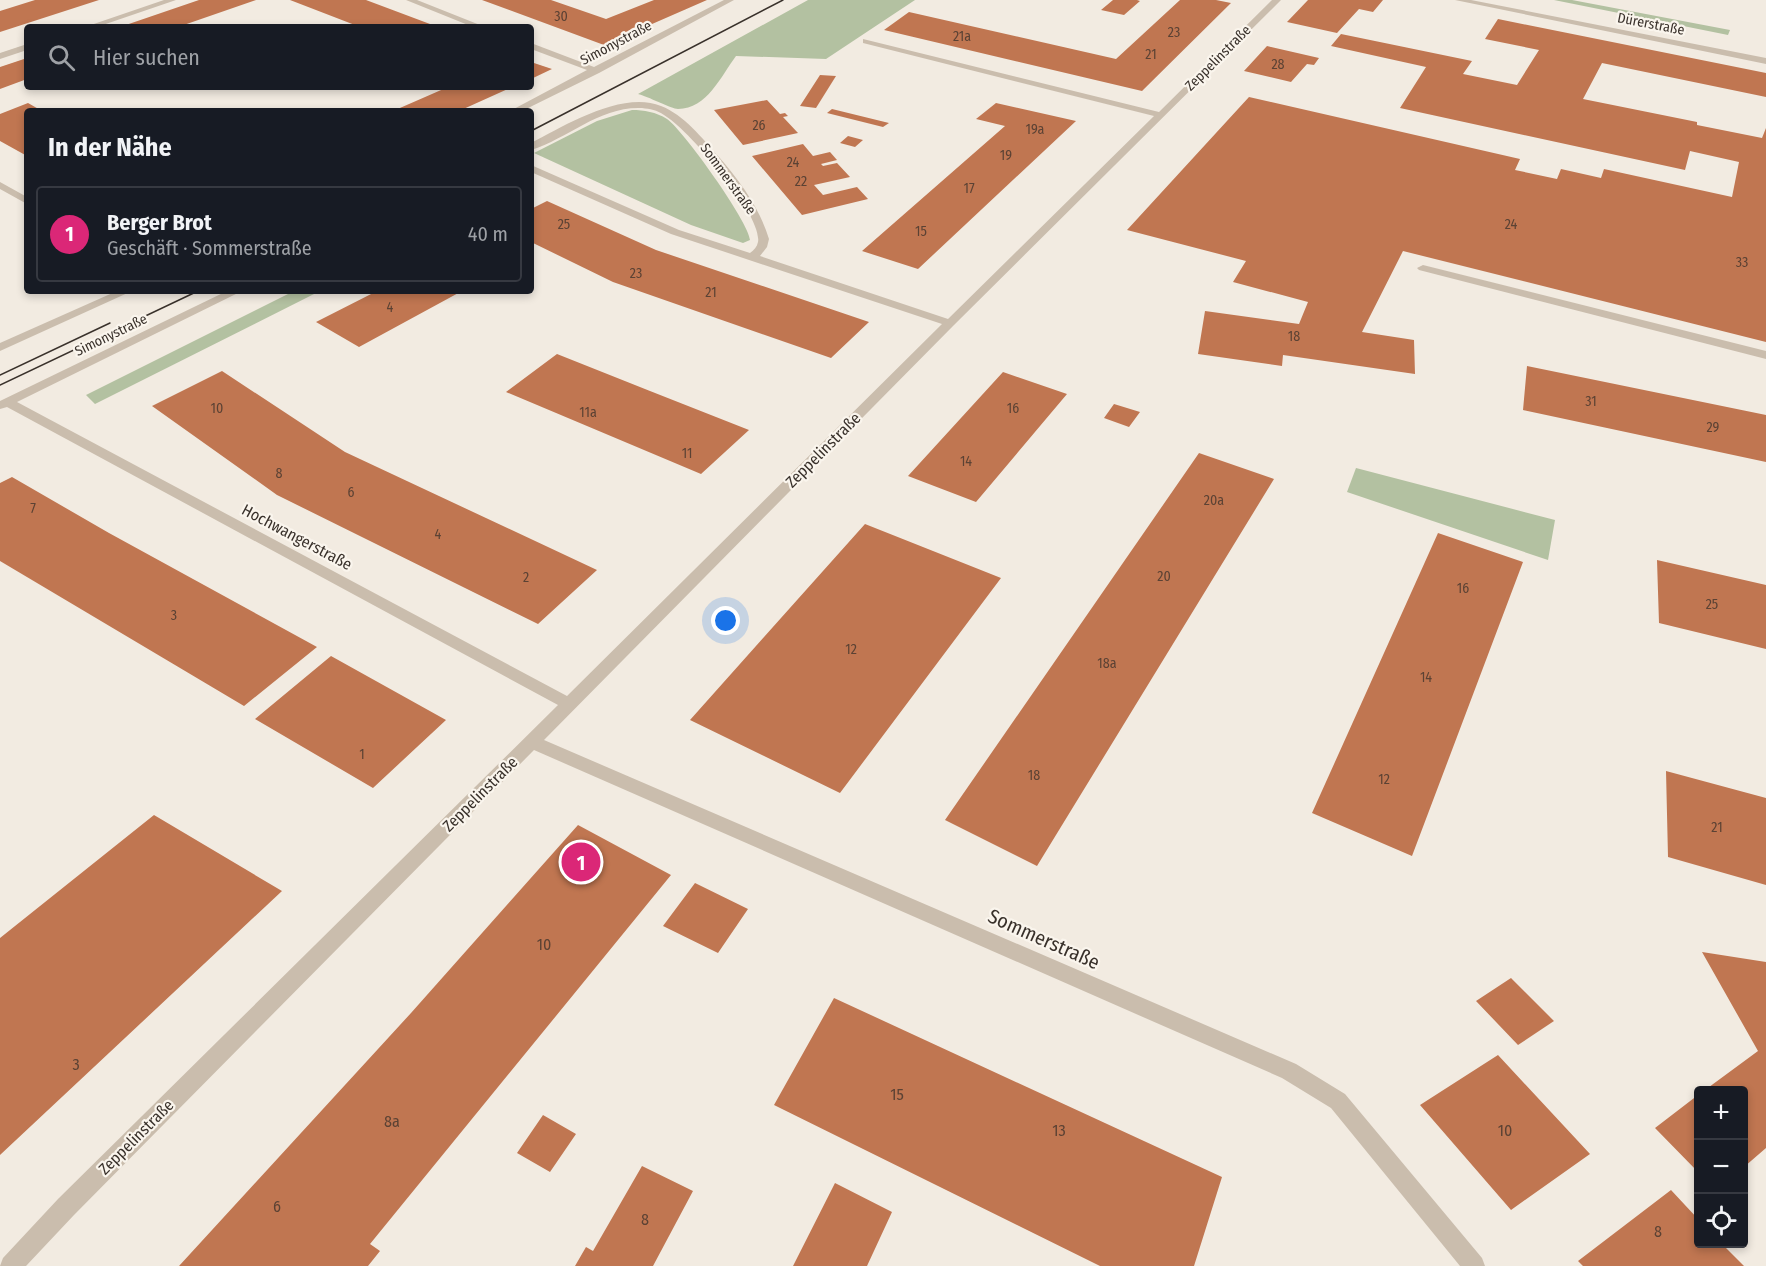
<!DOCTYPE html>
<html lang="de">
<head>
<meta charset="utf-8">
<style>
	:root { --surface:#171b24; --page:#20242c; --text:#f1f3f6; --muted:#9ea1a6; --line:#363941; --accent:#db2777 }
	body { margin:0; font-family:"Fira Sans Condensed",sans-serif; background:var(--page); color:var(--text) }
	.controls { position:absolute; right:18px; bottom:18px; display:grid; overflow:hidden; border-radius:6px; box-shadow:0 3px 9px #0003 }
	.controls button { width:54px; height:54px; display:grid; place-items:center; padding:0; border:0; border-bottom:2px solid var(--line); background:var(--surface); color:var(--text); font:30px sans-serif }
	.you { position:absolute; left:726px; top:621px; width:21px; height:21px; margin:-15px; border:4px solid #fff; border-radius:50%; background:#1a73e8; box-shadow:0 0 0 9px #1a73e833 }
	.badge { display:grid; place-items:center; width:39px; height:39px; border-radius:50%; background:var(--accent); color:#fff; font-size:20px; font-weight:700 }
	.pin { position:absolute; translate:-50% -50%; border:3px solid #fff; box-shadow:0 2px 6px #0006 }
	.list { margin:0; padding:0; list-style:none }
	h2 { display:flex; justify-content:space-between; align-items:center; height:78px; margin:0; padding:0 24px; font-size:26px }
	h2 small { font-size:20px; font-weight:400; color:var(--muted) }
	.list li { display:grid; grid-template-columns:39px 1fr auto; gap:18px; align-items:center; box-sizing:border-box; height:96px; margin:0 12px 12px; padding:0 12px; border:2px solid var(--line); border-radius:6px }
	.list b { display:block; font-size:22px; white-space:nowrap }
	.list p { margin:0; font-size:20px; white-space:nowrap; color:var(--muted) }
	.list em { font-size:20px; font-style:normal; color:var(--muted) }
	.icon { flex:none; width:33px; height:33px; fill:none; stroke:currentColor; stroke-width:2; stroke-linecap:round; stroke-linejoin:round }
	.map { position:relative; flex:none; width:1766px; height:1266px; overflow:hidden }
	.search { position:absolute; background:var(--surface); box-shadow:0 3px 9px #0003; left:24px; top:24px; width:510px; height:66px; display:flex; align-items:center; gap:15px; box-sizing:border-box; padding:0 21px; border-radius:6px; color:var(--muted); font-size:22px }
	.panel { position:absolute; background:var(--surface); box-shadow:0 3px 9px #0003; left:24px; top:108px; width:510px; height:186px; border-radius:6px }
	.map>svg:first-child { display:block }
	.green { fill:#b3c1a1 }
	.building { fill:#c07651 }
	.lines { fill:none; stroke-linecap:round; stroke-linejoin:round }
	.service { fill:#cabdad; fill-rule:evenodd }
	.minor { fill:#cabdad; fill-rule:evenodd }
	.tram { stroke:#39312b; stroke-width:1.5 }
	.labels { text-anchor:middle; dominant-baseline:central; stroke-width:4.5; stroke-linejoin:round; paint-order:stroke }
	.number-label { font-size:14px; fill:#5b4234 }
	.far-street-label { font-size:14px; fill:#39312b; stroke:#faf5ed }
	.street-label { font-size:16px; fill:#39312b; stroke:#faf5ed }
	.near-number-label { font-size:16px; fill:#5b4234 }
	.near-street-label { font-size:20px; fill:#39312b; stroke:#faf5ed }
</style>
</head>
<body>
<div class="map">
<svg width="1766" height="1266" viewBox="0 0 1766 1266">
	<rect width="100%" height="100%" fill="#f2ebe1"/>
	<path class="green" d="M808,0H915L826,59L736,56C721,76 707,109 678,109C672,109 647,96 638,94Z
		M1554,0H1572L1730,30L1728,35Z
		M632,110C644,110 656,112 667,119C683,130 749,222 750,240L743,243L691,225L534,153L597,121Z
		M294,291H320L95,404L86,395Z
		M1356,468L1555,520L1548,560L1347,492Z"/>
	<path class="building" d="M35,0H99L0,32V11Z
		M199,0H256L178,27H120Z
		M290,0H366L438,27H360Z
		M482,0H551L606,19L654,0H707L604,45Z
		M1113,0H1137L1140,1L1124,15L1101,10Z
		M1180,0H1216L1231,3L1142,91L884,30L909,12L1116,59Z
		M1308,0H1383L1373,12L1359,9L1337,33L1287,22Z
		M1498,19L1766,73V97L1602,63L1583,99L1697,122V125L1762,138L1766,128V342L1403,251L1362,332L1414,340L1415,374L1283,355L1282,366L1198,354L1205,311L1299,324L1308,302L1233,282L1246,261L1127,230L1249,97L1520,159L1515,170L1557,179L1561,169L1601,178L1604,169L1732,197L1739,162L1690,151L1685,170L1400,108L1426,67L1331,46L1341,34L1472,61L1463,74L1517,85L1539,50L1485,39Z
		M1267,46L1319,58L1314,65L1307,64L1291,82L1244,71Z
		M27,58V79L0,89V67Z
		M531,62L552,69L531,79Z
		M820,75L836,76L816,108L800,106Z
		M448,87H512L459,111H393Z
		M767,100L780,114L785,113L788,116L783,117L798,133L743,145L714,110Z
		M28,103L42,111H27V156L0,141V114Z
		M996,103L1076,121L918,269L862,251L1005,126L976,119Z
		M832,109L889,123L883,127L827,113Z
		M848,136L863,140L855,147L840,143Z
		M803,144L813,156L830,152L837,160L821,164L823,166L837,163L850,177L814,185L823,195L857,187L868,199L802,215L752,156Z
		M547,201L656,250L869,322L831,358L613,282L531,242V209Z
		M377,291H462L359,347L316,322Z
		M557,354L650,391L749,430L701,474L506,392Z
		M1527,366L1766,415V462L1523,410Z
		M222,371L345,452L597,570L538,624L277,495L152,406Z
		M1003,372L1067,394L976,502L908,476Z
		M1114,404L1140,412L1129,427L1104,418Z
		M1199,453L1274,479L1037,866L945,820Z
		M12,477L109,533L317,647L244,706L0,561V483Z
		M865,524L1001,578L840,793L690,720Z
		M1438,533L1523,562L1412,856L1312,813Z
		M1657,560L1766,585V649L1659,623Z
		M331,656L446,720L373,788L255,719Z
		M1666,771L1766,798V885L1668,857Z
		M154,815L282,891L0,1155V938Z
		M578,825L671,875L370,1244L380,1251L368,1266H179L411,1013Z
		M695,883L748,909L718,953L663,926Z
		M1702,952L1766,962V1148L1744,1167V1090H1705L1758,1051Z
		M1511,978L1554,1021L1518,1045L1476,1001Z
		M834,998L1222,1177L1194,1266H1100L774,1105Z
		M1498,1055L1590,1154L1511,1210L1420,1105Z
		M1698,1095V1172L1655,1128Z
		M543,1115L576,1134L550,1172L517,1153Z
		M642,1166L693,1191L653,1266H575L586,1247L593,1251Z
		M835,1183L892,1212L867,1266H793Z
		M1671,1190L1698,1219V1244H1722L1744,1266H1583L1578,1261Z"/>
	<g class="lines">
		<path class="service" d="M1423,265L1766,351V359L1419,270L1417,268Z"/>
		<path class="minor" d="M164,0H176L97,27H85Z
			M406,0H417L485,27H473Z
			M724,0H734L599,73L522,111H510L587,70L531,49V43L594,67Z
			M1272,0H1281L954,325L544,740L1296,1064L1345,1094L1482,1258L1485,1266H1460L1331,1108L1282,1078L534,750L74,1215L26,1266H0L3,1258L58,1199L558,705L7,407L0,409V401L227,291H242L17,402L567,696L942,324L671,234L531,172V165L679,230L750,253C754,250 757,247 758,242C763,215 687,128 664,115C657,110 650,109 642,108C600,106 569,138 531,150V143C564,126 622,90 661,106C684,115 702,138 719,157C740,181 760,209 769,239L767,247L760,256L948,319L1154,116L863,43V39L1159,112Z
			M1455,0H1471L1766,58V64Z
			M27,44V50L0,59V53Z
			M0,182L27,197V204L0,189Z
			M117,291H132L0,351V343Z"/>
		<path class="tram" d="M531,131L783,0
			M0,375L110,323
			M0,385L198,291"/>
	</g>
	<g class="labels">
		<g class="number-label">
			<text x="561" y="16">30</text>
			<text x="1174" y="32">23</text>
			<text x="962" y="36">21a</text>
			<text x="1151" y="54">21</text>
			<text x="1278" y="64">28</text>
			<text x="759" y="125">26</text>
			<text x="1035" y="129">19a</text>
			<text x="1006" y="155">19</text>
			<text x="793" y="162">24</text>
			<text x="801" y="181">22</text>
			<text x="969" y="188">17</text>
			<text x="564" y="224">25</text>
			<text x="1511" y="224">24</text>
			<text x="921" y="231">15</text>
			<text x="1742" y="262">33</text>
			<text x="636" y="273">23</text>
			<text x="711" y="292">21</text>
			<text x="390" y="307">4</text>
			<text x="1294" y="336">18</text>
			<text x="1591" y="401">31</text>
			<text x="217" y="408">10</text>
			<text x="1013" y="408">16</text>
			<text x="588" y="412">11a</text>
			<text x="1713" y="427">29</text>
			<text x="687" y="453">11</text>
			<text x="966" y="461">14</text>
			<text x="279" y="473">8</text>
			<text x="351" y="492">6</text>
			<text x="1214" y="500">20a</text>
			<text x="33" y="508">7</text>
			<text x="438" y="534">4</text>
			<text x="1164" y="576">20</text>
			<text x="526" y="577">2</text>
			<text x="1463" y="588">16</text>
			<text x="1712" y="604">25</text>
			<text x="174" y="615">3</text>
			<text x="851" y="649">12</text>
			<text x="1107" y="663">18a</text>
			<text x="1426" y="677">14</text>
			<text x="362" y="754">1</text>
			<text x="1034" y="775">18</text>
			<text x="1384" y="779">12</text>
			<text x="1717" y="827">21</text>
		</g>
		<g class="far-street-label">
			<text transform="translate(1651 24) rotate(11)">Dürerstraße</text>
			<text transform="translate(616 43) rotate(-28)">Simonystraße</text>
			<text transform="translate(1218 58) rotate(-45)">Zeppelinstraße</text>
			<text transform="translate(728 179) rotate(54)">Sommerstraße</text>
			<text transform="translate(111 335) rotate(-26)">Simonystraße</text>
		</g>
		<g class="street-label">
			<text transform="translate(823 450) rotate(-45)">Zeppelinstraße</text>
			<text transform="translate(297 537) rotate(28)">Hochwangerstraße</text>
			<text transform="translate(480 794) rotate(-45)">Zeppelinstraße</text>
			<text transform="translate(136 1137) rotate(-45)">Zeppelinstraße</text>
		</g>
		<g class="near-number-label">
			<text x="544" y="944">10</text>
			<text x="76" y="1064">3</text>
			<text x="897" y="1094">15</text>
			<text x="392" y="1121">8a</text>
			<text x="1059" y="1130">13</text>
			<text x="1505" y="1130">10</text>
			<text x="277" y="1206">6</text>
			<text x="645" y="1219">8</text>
			<text x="1658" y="1231">8</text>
		</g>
		<g class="near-street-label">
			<text transform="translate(1044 939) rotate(24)">Sommerstraße</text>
		</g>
	</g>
</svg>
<div class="controls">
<button>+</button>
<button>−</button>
<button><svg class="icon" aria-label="locate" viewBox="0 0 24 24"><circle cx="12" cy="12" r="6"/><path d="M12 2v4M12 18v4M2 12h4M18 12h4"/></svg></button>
</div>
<div class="you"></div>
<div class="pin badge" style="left:581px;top:862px">1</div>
<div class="search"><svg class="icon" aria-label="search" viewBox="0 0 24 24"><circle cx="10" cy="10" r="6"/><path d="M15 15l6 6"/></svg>Hier suchen</div>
<section class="panel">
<h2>In der Nähe<small></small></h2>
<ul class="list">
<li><span class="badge">1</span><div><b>Berger Brot</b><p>Geschäft · Sommerstraße</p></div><em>40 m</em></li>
</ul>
</section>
</div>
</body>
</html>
